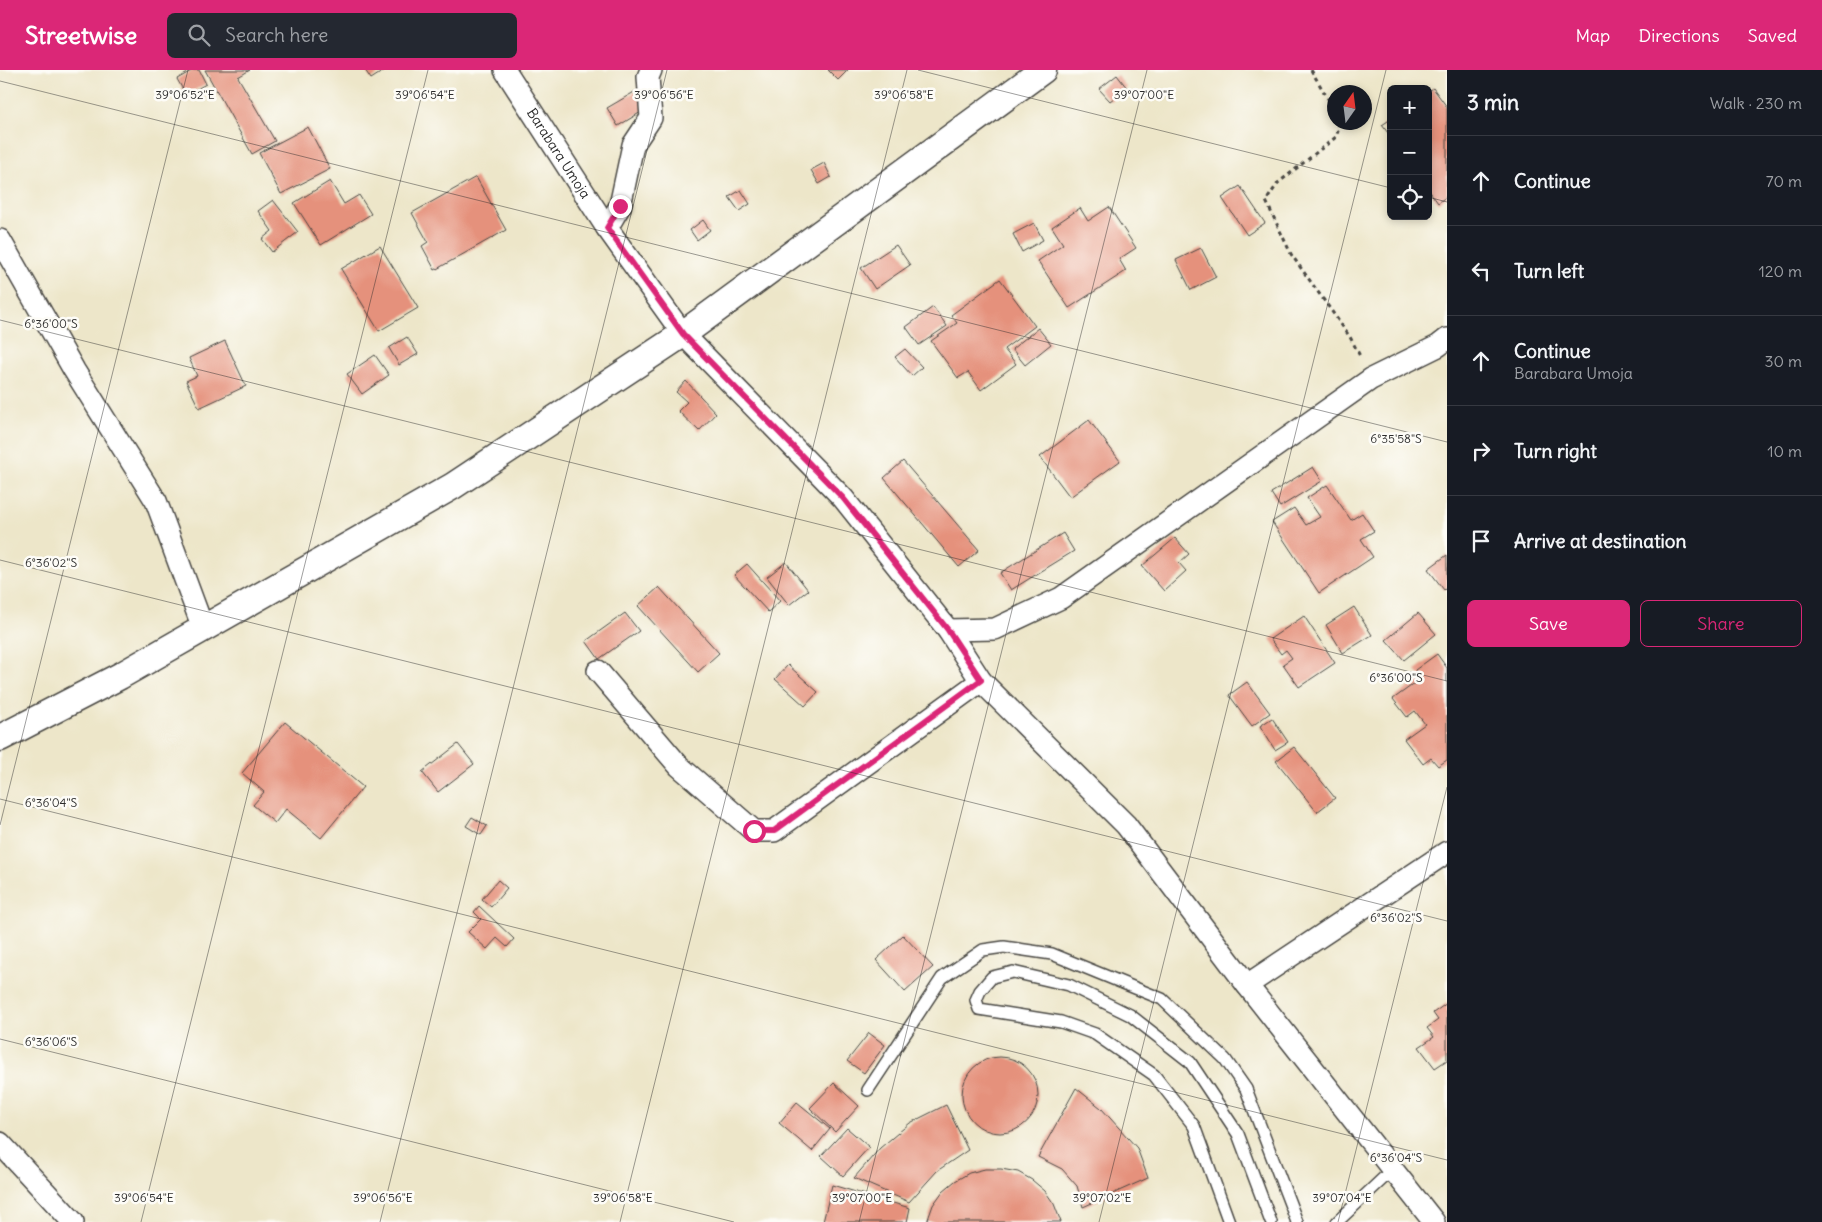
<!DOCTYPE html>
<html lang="en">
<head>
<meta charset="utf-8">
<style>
	:root { --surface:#171b24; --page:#242831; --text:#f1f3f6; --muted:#9ea1a6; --line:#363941; --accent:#db2777 }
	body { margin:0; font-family:Delius,sans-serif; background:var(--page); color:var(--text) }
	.controls { position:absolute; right:15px; top:15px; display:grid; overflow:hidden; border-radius:8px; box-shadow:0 2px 8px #0003 }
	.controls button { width:45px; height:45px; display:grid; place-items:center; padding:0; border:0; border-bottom:1px solid var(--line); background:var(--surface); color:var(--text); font:25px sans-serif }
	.compass { position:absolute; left:1327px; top:15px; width:45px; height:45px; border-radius:50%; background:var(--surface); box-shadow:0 2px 8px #0003; rotate:14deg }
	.stop { position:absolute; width:15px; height:15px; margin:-11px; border:4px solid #db2777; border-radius:50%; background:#fff }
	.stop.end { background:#db2777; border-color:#fff; box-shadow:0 1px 5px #0008 }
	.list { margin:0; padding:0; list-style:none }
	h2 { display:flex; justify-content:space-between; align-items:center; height:65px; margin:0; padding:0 20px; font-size:21px }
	h2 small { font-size:16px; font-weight:400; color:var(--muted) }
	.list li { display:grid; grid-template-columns:32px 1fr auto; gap:15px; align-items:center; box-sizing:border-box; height:90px; padding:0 20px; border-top:1px solid var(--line) }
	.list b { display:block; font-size:19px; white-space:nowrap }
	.list p { margin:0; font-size:16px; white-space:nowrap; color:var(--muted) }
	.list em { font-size:16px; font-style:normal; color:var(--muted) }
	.actions { display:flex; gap:10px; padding:15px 20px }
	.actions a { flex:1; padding:11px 0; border:1px solid var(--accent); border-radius:8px; text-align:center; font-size:18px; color:var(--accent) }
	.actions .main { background:var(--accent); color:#fff }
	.icon { flex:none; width:28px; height:28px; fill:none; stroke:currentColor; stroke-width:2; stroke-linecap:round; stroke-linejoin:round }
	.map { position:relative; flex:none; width:1447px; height:1152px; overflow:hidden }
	header { display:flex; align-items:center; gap:30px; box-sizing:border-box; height:70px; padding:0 25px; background:var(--accent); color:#fff }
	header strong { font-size:24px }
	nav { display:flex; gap:28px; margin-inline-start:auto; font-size:18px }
	.search { width:350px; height:45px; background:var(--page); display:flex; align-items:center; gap:12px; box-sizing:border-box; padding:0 18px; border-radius:8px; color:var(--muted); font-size:19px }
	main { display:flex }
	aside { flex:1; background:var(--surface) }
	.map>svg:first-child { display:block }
	.building { fill:#e5917c }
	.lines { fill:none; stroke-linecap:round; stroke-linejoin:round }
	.service-casing { stroke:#484743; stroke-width:14 }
	.minor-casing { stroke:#484743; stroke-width:24 }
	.tertiary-casing { stroke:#484743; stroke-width:29 }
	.path { stroke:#484743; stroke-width:3; stroke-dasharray:4 4; stroke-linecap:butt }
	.service { stroke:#fff; stroke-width:11 }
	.minor { stroke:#fff; stroke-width:21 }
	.tertiary { stroke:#fff; stroke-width:26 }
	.route { stroke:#db2777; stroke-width:6 }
	.ticks { fill:none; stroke:#2b2b2b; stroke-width:1; stroke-opacity:0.45 }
	.labels { text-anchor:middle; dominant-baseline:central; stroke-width:5; stroke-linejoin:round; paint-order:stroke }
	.street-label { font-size:14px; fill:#2b2b2b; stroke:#fdfcf7 }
	.ticks-label { font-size:12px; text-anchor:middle; fill:#2b2b2b; stroke:#fdfcf7; stroke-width:5; stroke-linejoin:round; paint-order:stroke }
</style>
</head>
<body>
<header>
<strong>Streetwise</strong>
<div class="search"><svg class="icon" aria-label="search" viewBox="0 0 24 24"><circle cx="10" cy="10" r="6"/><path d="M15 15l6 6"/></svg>Search here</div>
<nav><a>Map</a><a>Directions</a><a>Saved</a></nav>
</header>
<main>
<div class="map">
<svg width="1447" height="1152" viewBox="0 0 1447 1152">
	<rect width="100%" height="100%" fill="#fdfcf7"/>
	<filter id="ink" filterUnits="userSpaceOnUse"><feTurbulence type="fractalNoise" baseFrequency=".02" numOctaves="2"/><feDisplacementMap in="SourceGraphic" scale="10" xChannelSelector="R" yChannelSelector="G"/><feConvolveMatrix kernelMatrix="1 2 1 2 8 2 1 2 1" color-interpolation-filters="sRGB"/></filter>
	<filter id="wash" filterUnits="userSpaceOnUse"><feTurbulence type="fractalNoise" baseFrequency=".0096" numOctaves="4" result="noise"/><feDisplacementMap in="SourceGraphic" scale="20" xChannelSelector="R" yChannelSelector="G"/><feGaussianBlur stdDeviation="1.12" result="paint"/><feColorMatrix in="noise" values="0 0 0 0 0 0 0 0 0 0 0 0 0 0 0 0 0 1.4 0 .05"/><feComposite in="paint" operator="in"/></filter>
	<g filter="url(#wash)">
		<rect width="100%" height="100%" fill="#ede6c9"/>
		<g id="blocks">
			<path class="building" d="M193,0H199L206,14L186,25L177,9Z
				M205,0H250L238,7L275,71L252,84Z
				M365,0H385L371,9Z
				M828,0H848L838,10Z
				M1117,5L1127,18L1110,31L1099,19Z
				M1433,18L1447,37V126L1438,133L1428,119V22Z
				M636,21L646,39L618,56L607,38Z
				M1391,49V67L1382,55Z
				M308,57L330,99L281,124L259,83Z
				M824,93L831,107L819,114L811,100Z
				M476,107L506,160L435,200L422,176L428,172L412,143Z
				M330,111L344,134L359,125L371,144L321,175L294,133Z
				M1240,116L1265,153L1247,165L1222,128Z
				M741,120L750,134L739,141L729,127Z
				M273,130L298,162L272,182L262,169L272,161L258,141Z
				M1109,137L1136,178L1119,189L1126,201L1069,238L1038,191L1063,174L1052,157L1080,138L1088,151Z
				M703,150L710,160L697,170L690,160Z
				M1034,153L1043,170L1022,182L1013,164Z
				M896,175L910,195L875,219L861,198Z
				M380,176L418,238L379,261L341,199Z
				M1201,178L1216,207L1191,220L1176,190Z
				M1000,209L1035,256L1004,279L1016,294L981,320L968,302L958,308L931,271L957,253L951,245Z
				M933,237L947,256L919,275L906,257Z
				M1038,258L1051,274L1025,295L1012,279Z
				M407,267L418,284L399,295L389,278Z
				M225,271L246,316L199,338L186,311L197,306L189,288Z
				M905,279L922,297L912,306L895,287Z
				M375,285L389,305L362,324L347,304Z
				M686,311L716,343L699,361L678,341L687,332L676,322Z
				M1089,350L1120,391L1070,427L1040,387Z
				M903,391L979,480L959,497L884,408Z
				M1313,397L1322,411L1280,437L1271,423Z
				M1327,415L1351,450L1362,443L1374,461L1361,469L1373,487L1319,523L1272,452L1294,438L1306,455L1320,447L1307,428Z
				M1063,463L1074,481L1011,520L1000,503Z
				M1175,468L1189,484L1179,493L1186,501L1164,521L1142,496Z
				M1447,485V517L1444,520L1428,499Z
				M786,492L808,520L789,535L767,507Z
				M747,494L780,531L768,542L734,505Z
				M659,517L719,583L698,602L638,536Z
				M1354,537L1372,565L1343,583L1326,555Z
				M625,543L639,561L599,589L586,571Z
				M1418,543L1436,564L1404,590L1386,570Z
				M1304,546L1335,593L1299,617L1283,594L1292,588L1286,580L1281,584L1270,569Z
				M1437,584L1447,598V690L1438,696L1431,688L1423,694L1404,669L1425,654L1415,641L1407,647L1393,629L1422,608L1415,600Z
				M788,595L818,622L805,636L775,609Z
				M1247,612L1270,643L1252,656L1229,625Z
				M1272,648L1288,672L1275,680L1260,656Z
				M285,652L363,717L321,768L286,739L275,753L253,735L264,722L242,703Z
				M458,674L474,694L438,722L422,702Z
				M1294,677L1335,728L1317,742L1276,691Z
				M472,747L487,756L481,765L466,756Z
				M498,810L507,818L491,837L482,829Z
				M479,836L514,869L507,877L497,868L487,879L468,862L481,849L474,842Z
				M903,865L933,897L905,922L876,890Z
				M1447,933V990L1435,998L1419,977L1434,967L1427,958L1438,950L1433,943Z
				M869,963L885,975L864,1003L847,991Z
				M962 1025a38 38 0 1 1 76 0a38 38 0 1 1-76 0Z
				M834,1013L859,1036L835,1062L810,1038Z
				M1076,1018L1101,1038L1137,1078L1148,1108L1083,1137L1077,1116L1062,1099L1038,1087Z
				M797,1032L830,1059L812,1081L779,1053Z
				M946,1035L968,1080L937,1101L909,1132L854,1108L880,1078L910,1053Z
				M847,1058L869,1077L843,1106L821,1086Z
				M985,1099H1001L1018,1102L1032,1110L1045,1121L1054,1134L1061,1152H927L933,1135L943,1121L955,1111L969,1103Z
				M832,1115L910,1138L907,1152H823Z"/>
		</g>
	</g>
	<g filter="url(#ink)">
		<use href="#blocks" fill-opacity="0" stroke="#484743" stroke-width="1"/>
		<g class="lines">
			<defs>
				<path id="service" d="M868,1020L942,908L983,880L1004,877L1052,884L1162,929L1225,989L1246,1019L1297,1152
					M1229,1152L1194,1056L1154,1005L1095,964L1061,952L979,939L976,930L980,921L992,907L1013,902L1069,915L1130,945L1190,992L1238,1064L1271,1152
					M1337,1152L1392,1100"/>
				<g id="minor">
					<path id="s1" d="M505,0L607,158L683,264L843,428L948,560L981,611L1126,755L1247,915L1434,1152"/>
					<path d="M607,158L620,136L633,75L651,48L648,7L651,0"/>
					<path d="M0,170L74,300L156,431L203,558"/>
					<path d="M948,560L995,559L1061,528L1371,309L1438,276L1447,269"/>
					<path d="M598,601L679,696L754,761H774L981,611"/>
					<path d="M1247,915L1447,782"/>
					<path d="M0,1073L73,1152"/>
				</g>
				<path id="tertiary" d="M0,668L120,606L453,416L683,264L1043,0"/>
			</defs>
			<use href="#service" class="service-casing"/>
			<use href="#minor" class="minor-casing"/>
			<use href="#tertiary" class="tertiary-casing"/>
			<path class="path" d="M1311,0L1334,39
				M1338,52L1339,58L1336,67L1278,113L1266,131L1291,184L1350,267L1361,288"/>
			<use href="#service" class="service"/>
			<use href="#minor" class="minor"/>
			<use href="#tertiary" class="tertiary"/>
		</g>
	</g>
	<g class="lines" filter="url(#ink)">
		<path class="route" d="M620,136L607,158L683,264L843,428L948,560L981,610L774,761H754"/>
	</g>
	<path class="ticks" d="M918,0L1391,118M0,11L1447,372M1428,127L1447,132M0,250L1447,611M0,490L1447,851M0,729L1447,1090M0,755L188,0M0,969L734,1152M141,1152L428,0M380,1152L667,0M620,1152L907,0M859,1152L1147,0M1099,1152L1386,0M1338,1152L1447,717"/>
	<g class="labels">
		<g class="street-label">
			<text stroke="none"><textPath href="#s1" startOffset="99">Barabara Umoja</textPath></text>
		</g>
	</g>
	<g class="ticks-label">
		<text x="185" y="29">39°06'52"E</text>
		<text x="425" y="29">39°06'54"E</text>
		<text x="664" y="29">39°06'56"E</text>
		<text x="904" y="29">39°06'58"E</text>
		<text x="1144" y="29">39°07'00"E</text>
		<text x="51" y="258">6°36'00"S</text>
		<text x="1396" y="373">6°35'58"S</text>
		<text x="51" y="497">6°36'02"S</text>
		<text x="1396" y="612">6°36'00"S</text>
		<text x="51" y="737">6°36'04"S</text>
		<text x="1396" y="852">6°36'02"S</text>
		<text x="51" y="976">6°36'06"S</text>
		<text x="1396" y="1092">6°36'04"S</text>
		<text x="144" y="1132">39°06'54"E</text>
		<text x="383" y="1132">39°06'56"E</text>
		<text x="623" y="1132">39°06'58"E</text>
		<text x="862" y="1132">39°07'00"E</text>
		<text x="1102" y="1132">39°07'02"E</text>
		<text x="1342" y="1132">39°07'04"E</text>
	</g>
</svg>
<div class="controls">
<button>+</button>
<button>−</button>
<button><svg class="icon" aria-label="locate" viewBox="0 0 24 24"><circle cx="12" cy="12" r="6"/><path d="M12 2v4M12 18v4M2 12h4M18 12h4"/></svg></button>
</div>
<svg class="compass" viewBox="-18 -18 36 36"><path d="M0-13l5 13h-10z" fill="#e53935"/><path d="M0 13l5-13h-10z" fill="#9ea1a6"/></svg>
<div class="stop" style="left:754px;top:761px"></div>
<div class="stop end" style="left:620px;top:136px"></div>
</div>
<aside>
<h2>3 min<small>Walk · 230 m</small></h2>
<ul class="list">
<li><svg class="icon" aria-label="ahead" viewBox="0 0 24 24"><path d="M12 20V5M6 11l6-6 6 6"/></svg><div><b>Continue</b></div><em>70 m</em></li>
<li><svg class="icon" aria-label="left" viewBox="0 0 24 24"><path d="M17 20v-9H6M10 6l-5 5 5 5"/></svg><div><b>Turn left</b></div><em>120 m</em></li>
<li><svg class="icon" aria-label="ahead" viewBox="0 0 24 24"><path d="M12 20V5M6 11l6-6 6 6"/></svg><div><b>Continue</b><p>Barabara Umoja</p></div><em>30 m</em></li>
<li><svg class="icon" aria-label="right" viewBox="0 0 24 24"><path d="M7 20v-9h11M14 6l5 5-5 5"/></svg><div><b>Turn right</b></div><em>10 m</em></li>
<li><svg class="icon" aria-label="arrive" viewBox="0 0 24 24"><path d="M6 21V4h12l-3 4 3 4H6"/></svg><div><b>Arrive at destination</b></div></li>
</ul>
<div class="actions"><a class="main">Save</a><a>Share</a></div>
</aside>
</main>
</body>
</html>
